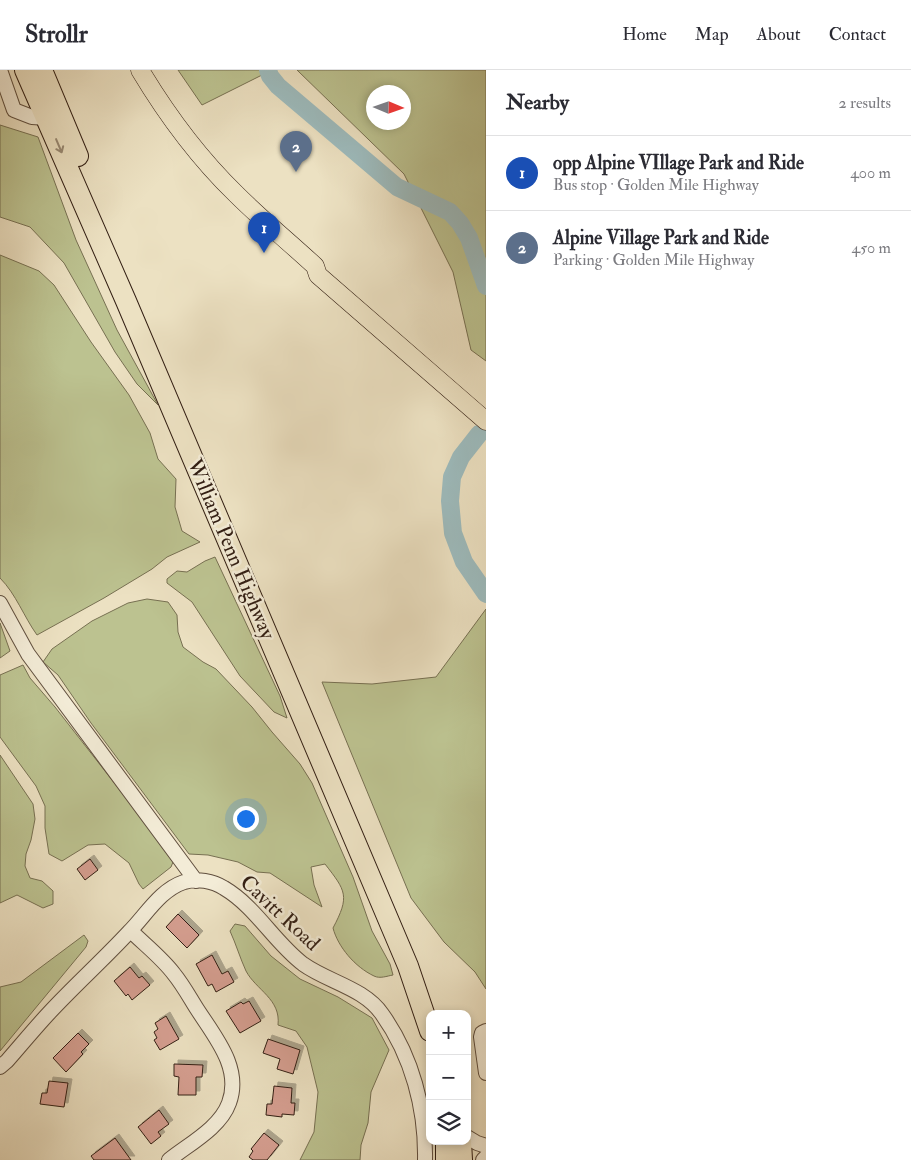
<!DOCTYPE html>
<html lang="en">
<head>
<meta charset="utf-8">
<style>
	:root { --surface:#fff; --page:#f2f2f3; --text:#2b2b33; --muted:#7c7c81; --line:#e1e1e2; --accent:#2563eb }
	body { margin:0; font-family:"IM FELL Double Pica",serif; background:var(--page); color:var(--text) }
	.controls { position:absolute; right:15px; bottom:15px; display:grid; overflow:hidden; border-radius:10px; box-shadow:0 2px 8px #0003 }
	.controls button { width:45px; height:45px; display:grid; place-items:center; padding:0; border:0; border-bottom:1px solid var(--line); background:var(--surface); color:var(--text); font:25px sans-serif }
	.compass { position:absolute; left:366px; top:15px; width:45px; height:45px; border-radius:50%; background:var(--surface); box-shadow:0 2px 8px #0003; rotate:92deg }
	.you { position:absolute; left:245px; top:748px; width:18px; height:18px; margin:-12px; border:4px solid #fff; border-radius:50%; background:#1a73e8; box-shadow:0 0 0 8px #1a73e833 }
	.badge { display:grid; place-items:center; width:32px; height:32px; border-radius:50%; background:var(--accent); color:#fff; font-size:16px; font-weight:700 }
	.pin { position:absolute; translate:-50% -41px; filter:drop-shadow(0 1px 2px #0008) }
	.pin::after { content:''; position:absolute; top:26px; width:18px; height:15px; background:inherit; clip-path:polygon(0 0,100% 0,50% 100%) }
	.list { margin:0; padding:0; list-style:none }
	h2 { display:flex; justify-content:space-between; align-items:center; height:65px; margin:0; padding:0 20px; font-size:21px }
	h2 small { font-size:16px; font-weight:400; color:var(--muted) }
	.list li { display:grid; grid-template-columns:32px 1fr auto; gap:15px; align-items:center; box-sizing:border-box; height:75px; padding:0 20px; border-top:1px solid var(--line) }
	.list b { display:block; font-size:19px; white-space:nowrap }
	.list p { margin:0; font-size:16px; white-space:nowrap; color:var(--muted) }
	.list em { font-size:16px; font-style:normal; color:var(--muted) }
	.icon { flex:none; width:28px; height:28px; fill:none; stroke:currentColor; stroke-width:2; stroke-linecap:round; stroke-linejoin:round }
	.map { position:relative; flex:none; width:486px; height:1090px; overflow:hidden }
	header { display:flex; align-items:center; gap:30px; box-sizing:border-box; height:70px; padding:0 25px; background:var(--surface); border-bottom:1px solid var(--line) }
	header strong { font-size:24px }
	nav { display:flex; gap:28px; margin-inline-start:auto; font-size:18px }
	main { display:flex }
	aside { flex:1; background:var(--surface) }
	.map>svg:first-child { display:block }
	.green { fill:#bcc290; stroke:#777052; fill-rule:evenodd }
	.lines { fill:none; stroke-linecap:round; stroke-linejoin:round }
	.river { stroke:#9dbbbd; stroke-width:18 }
	.building { fill:#d59e90; stroke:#321e13; filter:url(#shadow) }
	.minor-casing { stroke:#604f3f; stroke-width:16 }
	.major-casing { stroke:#321e13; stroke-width:19 }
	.highway-casing { stroke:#321e13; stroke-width:22 }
	.minor { stroke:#f3ecd7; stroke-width:14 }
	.major { stroke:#ece1c2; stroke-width:18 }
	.highway { stroke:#ece1c2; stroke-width:20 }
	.oneway { stroke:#988973 }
	.labels { text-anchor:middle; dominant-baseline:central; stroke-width:5; stroke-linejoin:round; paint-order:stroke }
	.street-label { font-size:21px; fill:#321e13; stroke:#f3ecd7 }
</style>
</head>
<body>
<header>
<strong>Strollr</strong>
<nav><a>Home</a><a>Map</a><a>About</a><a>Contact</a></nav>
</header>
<main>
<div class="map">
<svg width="486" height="1090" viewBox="0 0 486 1090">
	<defs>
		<filter id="shadow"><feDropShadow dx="4" dy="-4" stdDeviation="0" flood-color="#0004"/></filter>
	</defs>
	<rect width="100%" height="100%" fill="#ece1c2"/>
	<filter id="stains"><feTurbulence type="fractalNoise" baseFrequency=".004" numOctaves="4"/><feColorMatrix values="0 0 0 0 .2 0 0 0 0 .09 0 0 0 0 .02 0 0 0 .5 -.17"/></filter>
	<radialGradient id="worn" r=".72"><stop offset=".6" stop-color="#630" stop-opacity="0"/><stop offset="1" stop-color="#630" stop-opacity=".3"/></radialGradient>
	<path class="green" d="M178,0H272L202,35Z
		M297,0H486V291L471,280L453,202L404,104ZM373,22H403V52H373Z
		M0,55L38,67L76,170L117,260L158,335L137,314L115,282L64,193L30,157L0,147Z
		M0,185L39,201L54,215L91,272L129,325L150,363L158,389L176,409L175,437L182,461L200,472L167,487L152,499L104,528L37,565C24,547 16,524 0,508Z
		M215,487L280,626L287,648L274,642L240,606L192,532L167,513V509L177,501L187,502L205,491Z
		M147,529L168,532L177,545L178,562L183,577L203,592L216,599L252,637L272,662L300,694L312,713L353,807L372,861L390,894L393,905C387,906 380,909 374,906C355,897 338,877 333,858C350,826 346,821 325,794L311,797L314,815L322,837L270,803L257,802L238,792L208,785L189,784L91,653L58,605L43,592L52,579L92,551L128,533Z
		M486,539V919L475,902L444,872L411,828L322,612L372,614L436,607Z
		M0,553L10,581L0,588Z
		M23,595L30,608L55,637L137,742L173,792L171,797L143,819L139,814L129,793L105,774L88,775L62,791L49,784L45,758V736L36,716L0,667V605Z
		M0,685L33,734L35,749L31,770L26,784L25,796L30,808L42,811L53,821V834L43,838L17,825L0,833Z
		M235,854L245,856L271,886L300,909L338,927L372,948L389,980L371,1022L368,1053L361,1075L360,1090H300L314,1062L318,1022L307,977L296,961L278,955C281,929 256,920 246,901C240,888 236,874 230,861Z
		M84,865L88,871L86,877L0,981V917L21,912Z"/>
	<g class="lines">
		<path class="river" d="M268,0L270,6L278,16L397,117L450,142L460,153L469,168L486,216
			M479,364L461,387L452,407L450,431L453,463L464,492L486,524"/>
	</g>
	<path class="building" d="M90,789L98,800L85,810L77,799Z
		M178,844L199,865L187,878L166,857Z
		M212,885L222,904L228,901L234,912L216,922L212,914L208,916L196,894Z
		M130,897L139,908L142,906L150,915L132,930L128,924L126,926L114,911Z
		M249,931L261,951L240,963L226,941L241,932L243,934Z
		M166,946L179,969L160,980L154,970L157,968L154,962L158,959L155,953Z
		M78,963L89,974L81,982L83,984L66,1002L53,988Z
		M268,969L300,980L293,1004L277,999L280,989L263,983Z
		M174,994L203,995L202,1007H196V1025H178L179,1007L174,1006Z
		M49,1011L68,1013L64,1037L40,1034L42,1023H47Z
		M274,1016L292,1018L291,1033H295L294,1045L282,1044V1047L266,1045L267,1034H272Z
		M159,1040L169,1054L158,1062L161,1066L151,1074L138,1057Z
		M264,1063L279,1075L267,1090H253L249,1087L253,1081L251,1079Z
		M115,1068L131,1090H94L91,1086Z"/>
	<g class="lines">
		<defs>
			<path id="minor" d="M0,0L14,40L32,47L47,48
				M0,533L28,584L196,811
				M131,861C145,875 162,888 174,904C183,915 190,928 197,939C215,967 242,998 229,1033C220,1058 189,1074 169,1090
				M486,961L482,963L481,967L486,1003
				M0,997L7,991C21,975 35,958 49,943C75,915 103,890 129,862C146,845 160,820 184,812C197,808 213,811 224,818C256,837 274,872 303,894C328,912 364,918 382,944C412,986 426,1039 425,1090
				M467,1067L477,1073L486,1076
				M483,1090L486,1087"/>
			<path id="major" d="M140,0C167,45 198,87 236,124C261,149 289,172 315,196L318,205L486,351"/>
			<path id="highway" d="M25,0L126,231L408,896L430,961
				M42,0L78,86
				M446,1071V1090
				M461,1071L462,1090"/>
		</defs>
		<use href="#minor" class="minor-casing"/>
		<use href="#major" class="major-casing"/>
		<use href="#highway" class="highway-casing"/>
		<use href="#minor" class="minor"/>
		<use href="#major" class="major"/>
		<use href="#highway" class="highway"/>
	</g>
	<defs><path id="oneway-shaft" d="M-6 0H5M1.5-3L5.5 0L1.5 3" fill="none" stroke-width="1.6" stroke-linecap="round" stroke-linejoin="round" transform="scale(1.25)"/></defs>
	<use class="oneway" href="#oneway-shaft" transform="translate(59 76) rotate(67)"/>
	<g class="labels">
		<g class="street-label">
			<text transform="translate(231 479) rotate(67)">William Penn Highway</text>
			<text transform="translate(280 843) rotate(43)">Cavitt Road</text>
		</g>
	</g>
	<rect width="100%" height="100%" filter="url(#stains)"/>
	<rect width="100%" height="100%" fill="url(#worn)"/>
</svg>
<div class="controls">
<button>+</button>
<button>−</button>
<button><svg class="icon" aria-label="layers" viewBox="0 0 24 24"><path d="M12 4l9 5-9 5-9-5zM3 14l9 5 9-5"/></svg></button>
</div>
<svg class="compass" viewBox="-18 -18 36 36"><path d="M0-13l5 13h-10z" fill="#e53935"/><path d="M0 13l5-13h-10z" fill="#7c7c81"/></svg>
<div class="you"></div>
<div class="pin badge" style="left:264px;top:183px;background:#1a4fb4">1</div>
<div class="pin badge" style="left:296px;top:102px;background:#5c6f8a">2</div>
</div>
<aside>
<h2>Nearby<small>2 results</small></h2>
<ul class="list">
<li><span class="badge" style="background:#1a4fb4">1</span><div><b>opp Alpine VIllage Park and Ride</b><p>Bus stop · Golden Mile Highway</p></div><em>400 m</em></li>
<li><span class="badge" style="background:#5c6f8a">2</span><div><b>Alpine Village Park and Ride</b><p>Parking · Golden Mile Highway</p></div><em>450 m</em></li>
</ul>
</aside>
</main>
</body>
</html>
